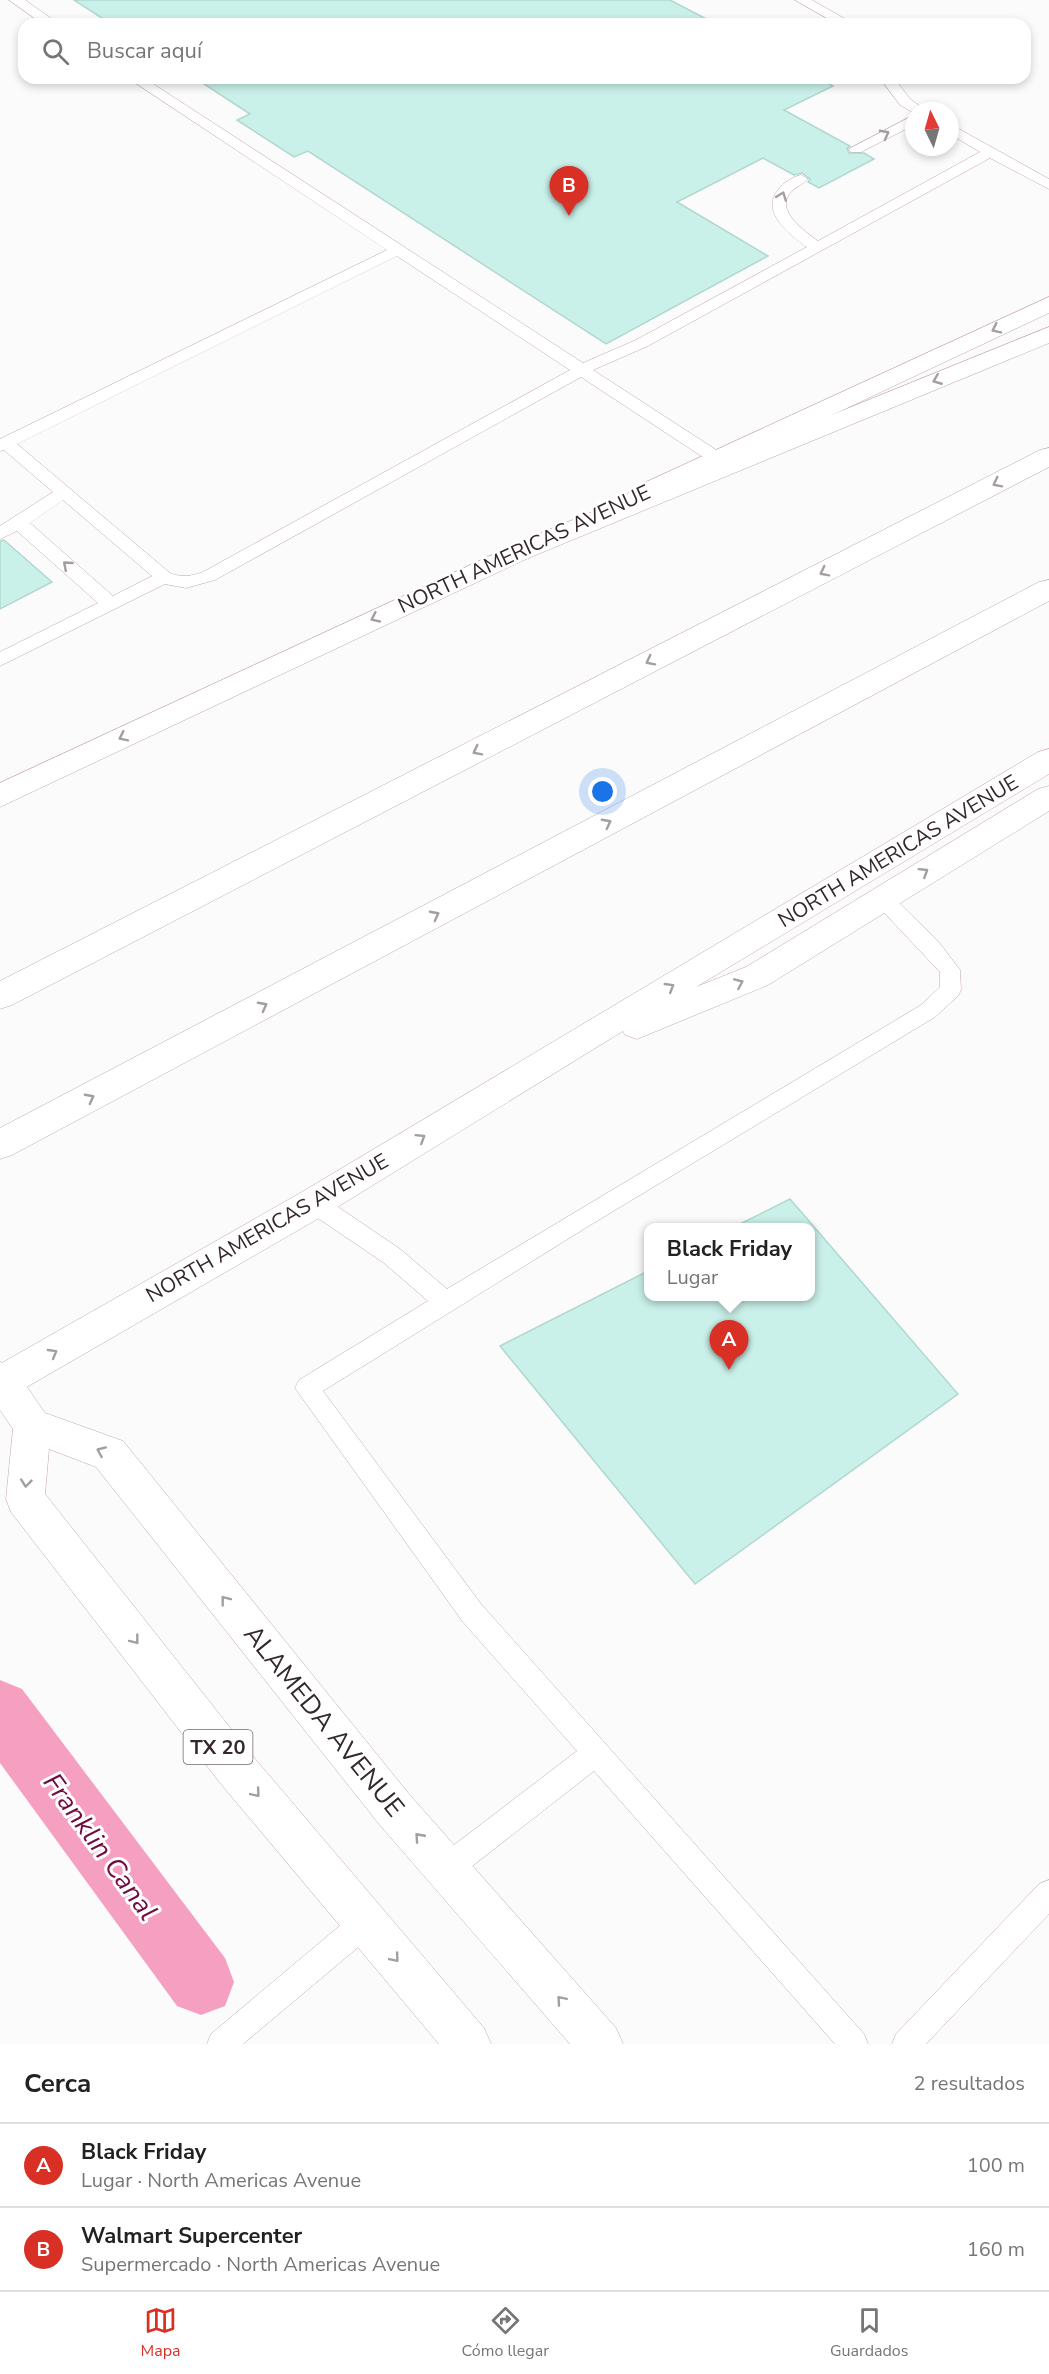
<!DOCTYPE html>
<html lang="es">
<head>
<meta charset="utf-8">
<style>
	:root { --surface:#fff; --page:#f6f6f6; --text:#222; --muted:#767676; --line:#e0e0e0; --accent:#d93025 }
	body { margin:0; font-family:"Nunito Sans",sans-serif; background:var(--page); color:var(--text) }
	.compass { position:absolute; left:905px; top:102px; width:54px; height:54px; border-radius:50%; background:var(--surface); box-shadow:0 3px 9px #0003; rotate:355deg }
	.you { position:absolute; left:603px; top:792px; width:21px; height:21px; margin:-15px; border:4px solid #fff; border-radius:50%; background:#1a73e8; box-shadow:0 0 0 9px #1a73e833 }
	.badge { display:grid; place-items:center; width:39px; height:39px; border-radius:50%; background:var(--accent); color:#fff; font-size:20px; font-weight:700 }
	.pin { position:absolute; translate:-50% -50px; filter:drop-shadow(0 2px 3px #0008) }
	.pin::after { content:''; position:absolute; top:32px; width:21px; height:18px; background:inherit; clip-path:polygon(0 0,100% 0,50% 100%) }
	.popup { position:absolute; left:644px; top:1223px; width:171px; height:78px; box-sizing:border-box; display:grid; place-content:center; border-radius:12px; background:var(--surface); filter:drop-shadow(0 2px 4px #0005); font-size:20px; white-space:nowrap; color:var(--muted) }
	.popup b { font-size:22px; color:var(--text) }
	.popup::after { content:''; position:absolute; left:50%; top:100%; margin-left:-12px; border:12px solid transparent; border-top-color:var(--surface) }
	.list { margin:0; padding:0; list-style:none }
	h2 { display:flex; justify-content:space-between; align-items:center; height:78px; margin:0; padding:0 24px; font-size:26px }
	h2 small { font-size:20px; font-weight:400; color:var(--muted) }
	.list li { display:grid; grid-template-columns:39px 1fr auto; gap:18px; align-items:center; box-sizing:border-box; height:84px; padding:0 24px; border-top:2px solid var(--line) }
	.list b { display:block; font-size:22px; white-space:nowrap }
	.list p { margin:0; font-size:20px; white-space:nowrap; color:var(--muted) }
	.list em { font-size:20px; font-style:normal; color:var(--muted) }
	.icon { flex:none; width:33px; height:33px; fill:none; stroke:currentColor; stroke-width:2; stroke-linecap:round; stroke-linejoin:round }
	.map { position:relative; flex:none; width:1049px; height:2044px; overflow:hidden }
	.search { position:absolute; background:var(--surface); box-shadow:0 3px 9px #0003; left:18px; right:18px; top:18px; height:66px; display:flex; align-items:center; gap:15px; box-sizing:border-box; padding:0 21px; border-radius:18px; color:var(--muted); font-size:22px }
	.sheet { height:246px; background:var(--surface) }
	nav { display:flex; justify-content:space-around; align-items:center; box-sizing:border-box; height:84px; border-top:2px solid var(--line); background:var(--surface); font-size:16px; color:var(--muted) }
	nav a { display:grid; justify-items:center; gap:3px }
	nav .on { color:var(--accent) }
	.map>svg:first-child { display:block }
	.lines { fill:none; stroke-linecap:round; stroke-linejoin:round }
	.canal { fill:#f6a0c1; fill-rule:evenodd }
	.building { fill:#c9f0e9; stroke:#b1d7d0; stroke-width:1.5 }
	.service-casing { stroke:#c5a5b0; stroke-width:1 }
	.secondary-casing { stroke:#c5a5b0; stroke-width:1 }
	.primary-casing { stroke:#c5a5b0; stroke-width:1 }
	.motorway-casing { stroke:#c5a5b0; stroke-width:1 }
	.service { fill:#fff; fill-rule:evenodd }
	.secondary { fill:#fff; fill-rule:evenodd }
	.primary { fill:#fff; fill-rule:evenodd }
	.motorway { fill:#fff; fill-rule:evenodd }
	.oneway { stroke:#a49ea0 }
	.labels { text-anchor:middle; dominant-baseline:central; stroke-width:6; stroke-linejoin:round; paint-order:stroke }
	.shield { fill:#fff; stroke:#72686b; stroke-width:1.5 }
	.shield-label { font-size:20px; font-weight:bold; fill:#35282c }
	.street-label { font-size:21px; fill:#35282c; stroke:#fff }
	.near-street-label { font-size:26px; fill:#35282c; stroke:#fff }
	.near-water-label { font-size:27px; font-style:italic; fill:#710b42; stroke:#fff }
</style>
</head>
<body>
<div class="map">
<svg width="1049" height="2044" viewBox="0 0 1049 2044">
	<rect width="100%" height="100%" fill="#fbfbfb"/>
	<g class="lines">
		<path class="canal" d="M0,1680L22,1689L225,1958L234,1982L225,2006L201,2015L177,2006L0,1763Z"/>
	</g>
	<path class="building" d="M74,0H670L716,24H111Z
		M195,78H818L833,86L784,110L850,146L847,148L849,153H864L874,159L819,188L808,182L810,179L802,173L794,175L763,158L677,202L768,256L606,344L308,151L294,157L237,120L250,114Z
		M4,540L52,582L0,609V541Z
		M790,1199L958,1394L695,1584L500,1346L648,1271V1296H810V1227H734Z"/>
	<g class="lines">
		<defs>
			<path id="service" d="M9,0H25L59,24H43Z
				M795,0H812L854,24H837Z
				M128,78H144L583,363L636,340L807,247C790,235 760,212 778,190C783,183 792,177 801,175L808,179C804,184 797,186 792,191C773,209 804,231 818,241L980,152L950,134V124L1049,179V189L990,158L648,346L593,370L724,455L726,459L724,463H712L581,377L215,580L186,588L165,584L0,666V652L98,603L17,531L0,539V526L53,492L4,450L0,451V439L387,250ZM397,256L570,370L203,572C192,576 181,578 170,573L17,444ZM63,500L152,576L113,596L30,523Z
				M880,78H894L910,99L927,111H914V113L900,105Z
				M914,115V125L861,152H851L849,149Z
				M882,890L889,893L938,941L960,970L961,990L958,996L935,1017L592,1224L323,1391L481,1604L864,2034L868,2044H835L594,1771L457,1878L447,1882L437,1878L433,1868L437,1858L577,1751L463,1622L295,1388L299,1380L428,1301L384,1263L306,1210L303,1203L306,1196L314,1193L322,1196L400,1249L447,1289L921,1005L940,987V972L875,903L872,898L875,893Z
				M1049,1880V1914L926,2044H892L896,2034L1039,1884Z
				M365,1909L375,1913L379,1923L375,1933L243,2044H207L211,2034L355,1913Z"/>
			<path id="secondary" d="M1049,297V313L649,501L640,504L631,501L627,495L631,489Z
				M533,536L543,539L547,545L543,551L0,807V783Z
				M1049,749V774L696,987L746,967L1038,789L1049,786V811L768,985L637,1039L625,1035L623,1031L326,1214L13,1395L0,1400V1364L302,1192L1038,752Z"/>
			<path id="primary" d="M0,1362L13,1367L45,1413L123,1441L409,1794L616,2028L623,2044H570L379,1824L96,1467L49,1449L45,1494L251,1754L484,2028L491,2044H439L221,1784L11,1512L6,1499L13,1429L0,1410Z"/>
			<path id="motorway" d="M1049,327V343L514,564L504,567L494,564L490,558L494,552Z
				M1049,448V467L12,1005L0,1009V981L1040,450Z
				M1049,580V601L12,1155L0,1159V1128L1039,582Z"/>
		</defs>
		<use href="#service" class="service-casing"/>
		<use href="#secondary" class="secondary-casing"/>
		<use href="#primary" class="primary-casing"/>
		<use href="#motorway" class="motorway-casing"/>
		<use href="#service" class="service"/>
		<use href="#secondary" class="secondary"/>
		<use href="#primary" class="primary"/>
		<use href="#motorway" class="motorway"/>
	</g>
	<defs><path id="oneway-chevron" d="M-2-3.5L2.5 0L-2 3.5" fill="none" stroke-width="1.6" stroke-linecap="round" stroke-linejoin="round" transform="scale(1.5)"/></defs>
	<g class="oneway">
		<use href="#oneway-chevron" transform="translate(885 134) rotate(-28)"/>
		<use href="#oneway-chevron" transform="translate(782 196) rotate(-69)"/>
		<use href="#oneway-chevron" transform="translate(996 329) rotate(154)"/>
		<use href="#oneway-chevron" transform="translate(937 380) rotate(158)"/>
		<use href="#oneway-chevron" transform="translate(997 483) rotate(153)"/>
		<use href="#oneway-chevron" transform="translate(67 565) rotate(-139)"/>
		<use href="#oneway-chevron" transform="translate(824 572) rotate(153)"/>
		<use href="#oneway-chevron" transform="translate(375 618) rotate(155)"/>
		<use href="#oneway-chevron" transform="translate(650 661) rotate(153)"/>
		<use href="#oneway-chevron" transform="translate(123 737) rotate(154)"/>
		<use href="#oneway-chevron" transform="translate(477 751) rotate(153)"/>
		<use href="#oneway-chevron" transform="translate(607 823) rotate(-28)"/>
		<use href="#oneway-chevron" transform="translate(924 872) rotate(-32)"/>
		<use href="#oneway-chevron" transform="translate(435 915) rotate(-28)"/>
		<use href="#oneway-chevron" transform="translate(739 983) rotate(-23)"/>
		<use href="#oneway-chevron" transform="translate(670 987) rotate(-31)"/>
		<use href="#oneway-chevron" transform="translate(263 1006) rotate(-28)"/>
		<use href="#oneway-chevron" transform="translate(90 1098) rotate(-28)"/>
		<use href="#oneway-chevron" transform="translate(421 1138) rotate(-32)"/>
		<use href="#oneway-chevron" transform="translate(53 1353) rotate(-30)"/>
		<use href="#oneway-chevron" transform="translate(101 1451) rotate(-156)"/>
		<use href="#oneway-chevron" transform="translate(26 1483) rotate(96)"/>
		<use href="#oneway-chevron" transform="translate(225 1600) rotate(-128)"/>
		<use href="#oneway-chevron" transform="translate(135 1640) rotate(52)"/>
		<use href="#oneway-chevron" transform="translate(256 1793) rotate(50)"/>
		<use href="#oneway-chevron" transform="translate(419 1837) rotate(-132)"/>
		<use href="#oneway-chevron" transform="translate(395 1958) rotate(50)"/>
		<use href="#oneway-chevron" transform="translate(561 2000) rotate(-131)"/>
	</g>
	<g class="labels">
		<rect class="shield" x="183.5" y="1730" width="69" height="34" rx="4.5"/>
		<g class="shield-label">
			<text x="218" y="1747">TX 20</text>
		</g>
		<g class="street-label">
			<text transform="translate(524 549) rotate(-25)">NORTH AMERICAS AVENUE</text>
			<text transform="translate(898 851) rotate(-31)">NORTH AMERICAS AVENUE</text>
			<text transform="translate(267 1228) rotate(-30)">NORTH AMERICAS AVENUE</text>
		</g>
		<g class="near-street-label">
			<text transform="translate(324 1721) rotate(51)">ALAMEDA AVENUE</text>
		</g>
		<g class="near-water-label">
			<text transform="translate(100 1847) rotate(54)">Franklin Canal</text>
		</g>
	</g>
</svg>
<svg class="compass" viewBox="-18 -18 36 36"><path d="M0-13l5 13h-10z" fill="#e53935"/><path d="M0 13l5-13h-10z" fill="#767676"/></svg>
<div class="you"></div>
<div class="pin badge" style="left:729px;top:1370px">A</div>
<div class="popup"><b>Black Friday</b>Lugar</div>
<div class="pin badge" style="left:569px;top:216px">B</div>
<div class="search"><svg class="icon" aria-label="search" viewBox="0 0 24 24"><circle cx="10" cy="10" r="6"/><path d="M15 15l6 6"/></svg>Buscar aquí</div>
</div>
<section class="sheet">
<h2>Cerca<small>2 resultados</small></h2>
<ul class="list">
<li><span class="badge">A</span><div><b>Black Friday</b><p>Lugar · North Americas Avenue</p></div><em>100 m</em></li>
<li><span class="badge">B</span><div><b>Walmart Supercenter</b><p>Supermercado · North Americas Avenue</p></div><em>160 m</em></li>
</ul>
</section>
<nav>
<a class="on"><svg class="icon" aria-label="map" viewBox="0 0 24 24"><path d="M3 6l6-2 6 2 6-2v14l-6 2-6-2-6 2zM9 4v14M15 6v14"/></svg>Mapa</a>
<a><svg class="icon" aria-label="directions" viewBox="0 0 24 24"><path d="M12 3l9 9-9 9-9-9zM9 14v-3h6M13 9l2 2-2 2"/></svg>Cómo llegar</a>
<a><svg class="icon" aria-label="saved" viewBox="0 0 24 24"><path d="M7 4h10v16l-5-4-5 4z"/></svg>Guardados</a>
</nav>
</body>
</html>
